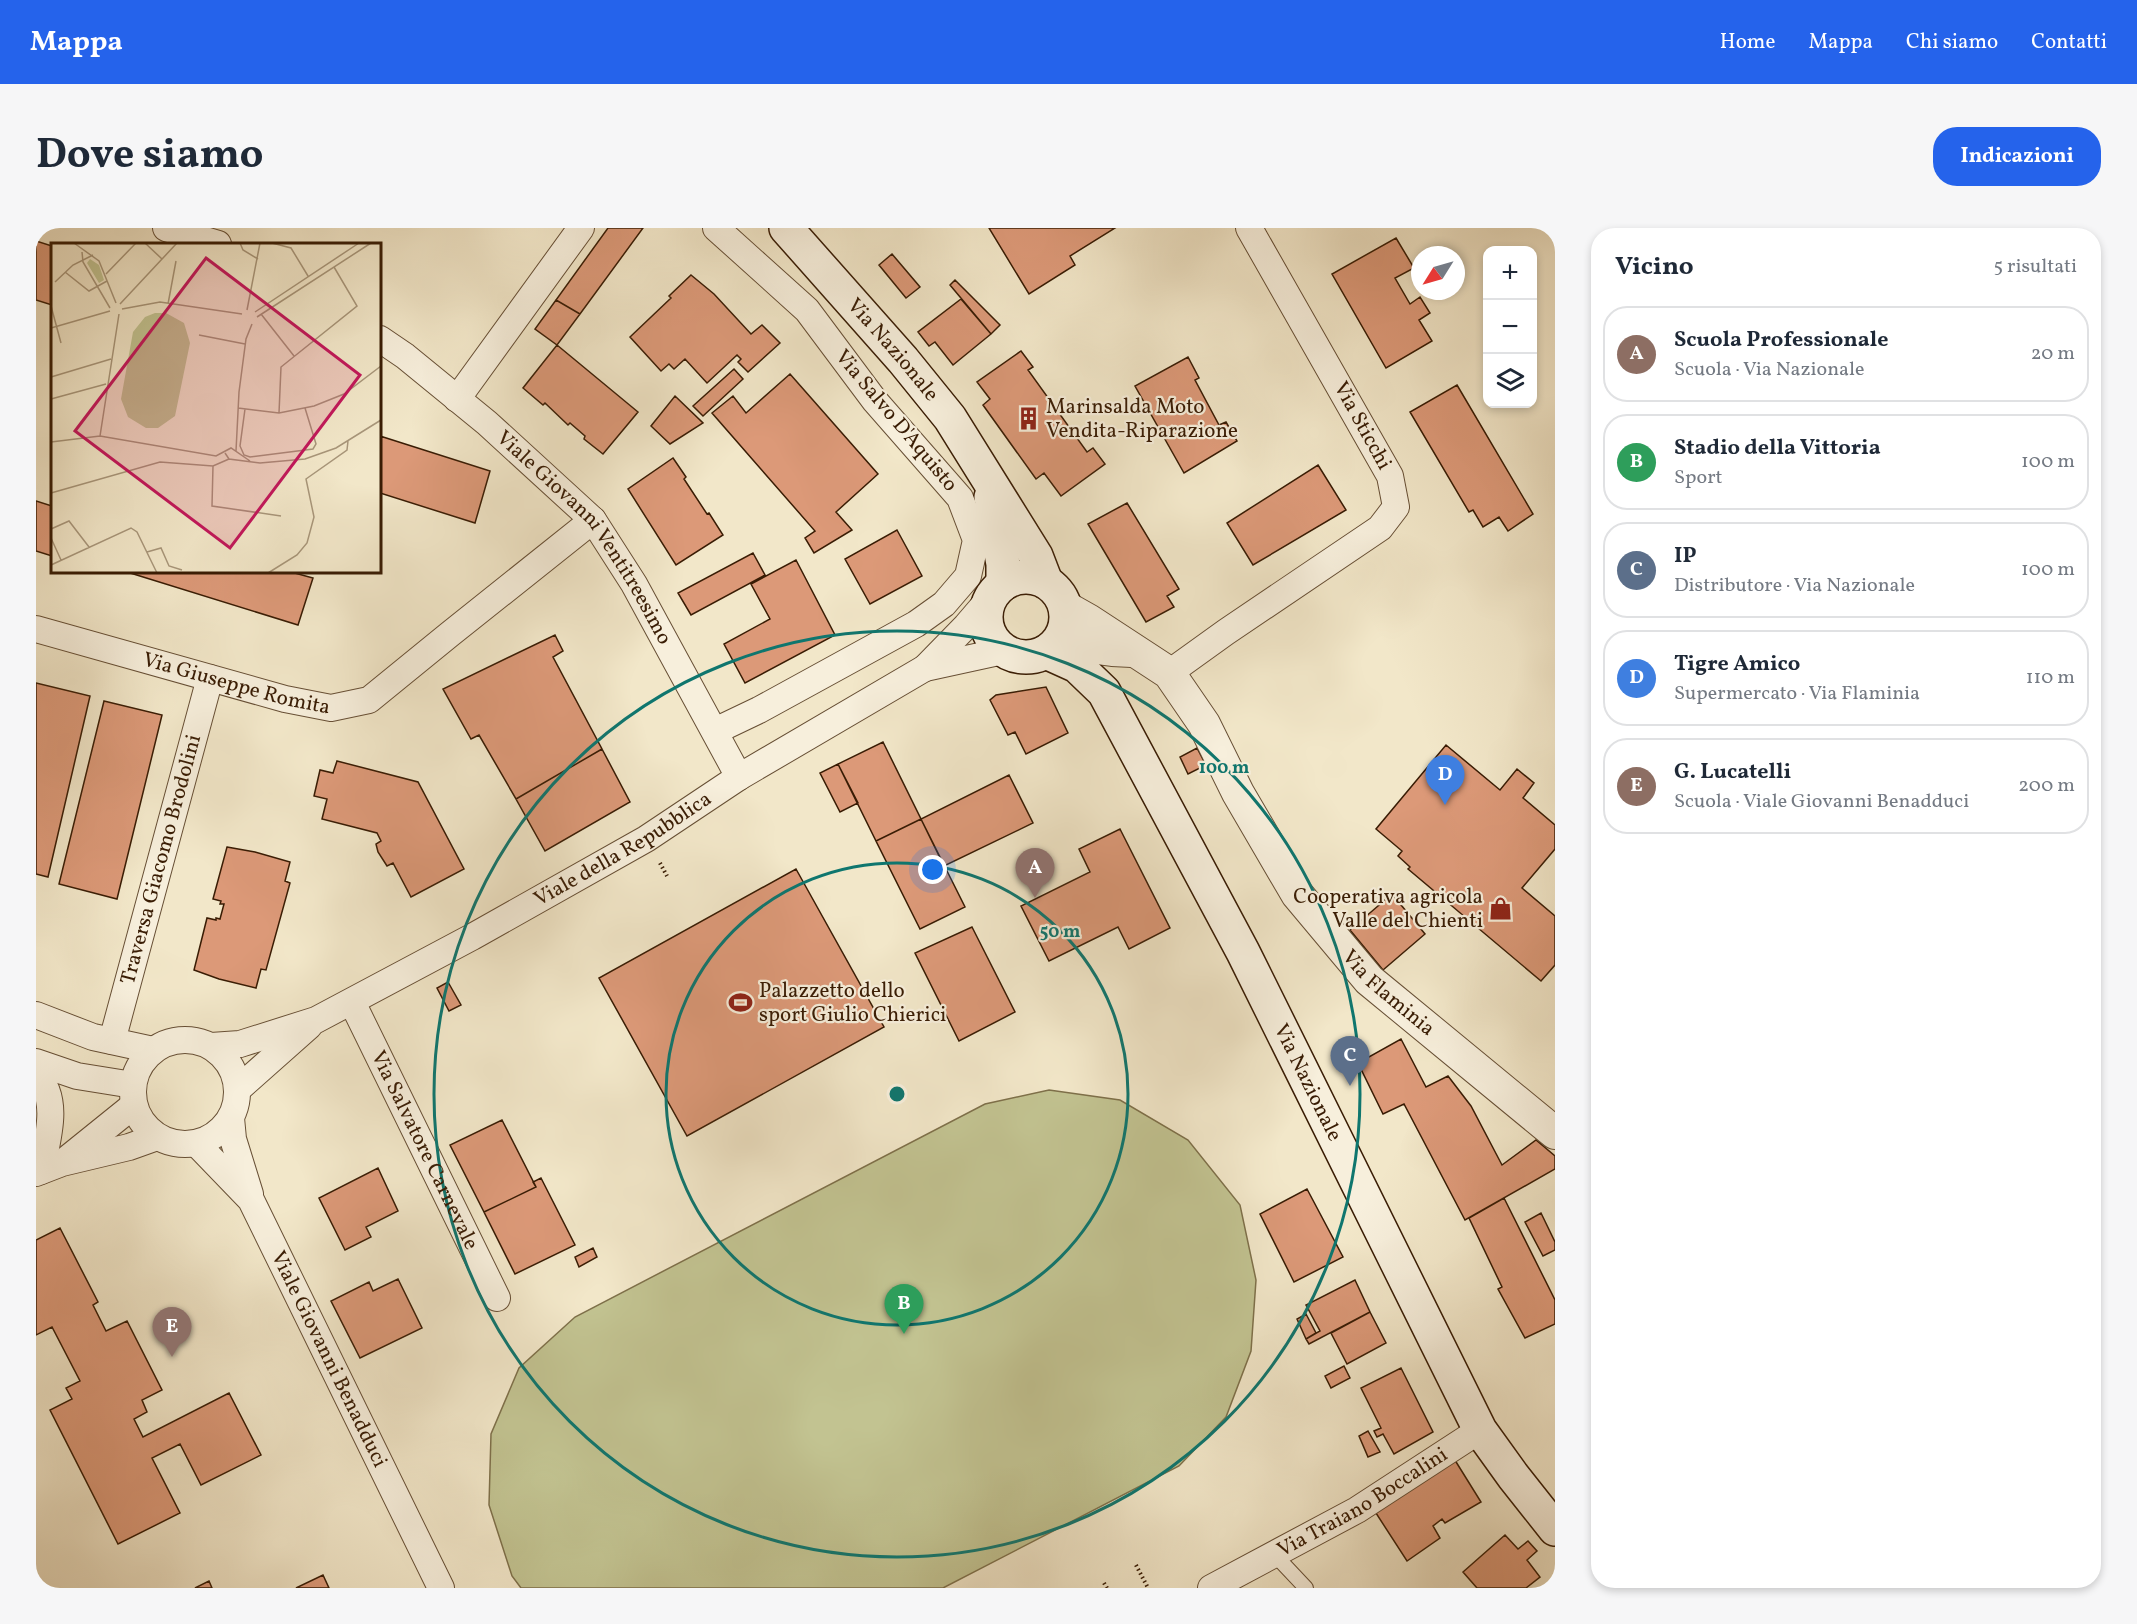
<!DOCTYPE html>
<html lang="it">
<head>
<meta charset="utf-8">
<style>
	:root { --surface:#fff; --page:#f6f6f7; --text:#1f2937; --muted:#747a83; --line:#e0e1e3; --accent:#2563eb }
	body { margin:0; font-family:Vollkorn,serif; background:var(--page); color:var(--text) }
	.controls { position:absolute; right:18px; top:18px; display:grid; overflow:hidden; border-radius:12px; box-shadow:0 3px 9px #0003 }
	.controls button { width:54px; height:54px; display:grid; place-items:center; padding:0; border:0; border-bottom:2px solid var(--line); background:var(--surface); color:var(--text); font:30px sans-serif }
	.compass { position:absolute; left:1375px; top:18px; width:54px; height:54px; border-radius:50%; background:var(--surface); box-shadow:0 3px 9px #0003; rotate:233deg }
	.you { position:absolute; left:897px; top:642px; width:21px; height:21px; margin:-15px; border:4px solid #fff; border-radius:50%; background:#1a73e8; box-shadow:0 0 0 9px #1a73e833 }
	.badge { display:grid; place-items:center; width:39px; height:39px; border-radius:50%; background:var(--accent); color:#fff; font-size:20px; font-weight:700 }
	.pin { position:absolute; translate:-50% -50px; filter:drop-shadow(0 2px 3px #0008) }
	.pin::after { content:''; position:absolute; top:32px; width:21px; height:18px; background:inherit; clip-path:polygon(0 0,100% 0,50% 100%) }
	.list { margin:0; padding:0; list-style:none }
	h2 { display:flex; justify-content:space-between; align-items:center; height:78px; margin:0; padding:0 24px; font-size:26px }
	h2 small { font-size:20px; font-weight:400; color:var(--muted) }
	.list li { display:grid; grid-template-columns:39px 1fr auto; gap:18px; align-items:center; box-sizing:border-box; height:96px; margin:0 12px 12px; padding:0 12px; border:2px solid var(--line); border-radius:24px }
	.list b { display:block; font-size:22px; white-space:nowrap }
	.list p { margin:0; font-size:20px; white-space:nowrap; color:var(--muted) }
	.list em { font-size:20px; font-style:normal; color:var(--muted) }
	.icon { flex:none; width:33px; height:33px; fill:none; stroke:currentColor; stroke-width:2; stroke-linecap:round; stroke-linejoin:round }
	.map { position:relative; flex:none; width:1519px; height:1360px; overflow:hidden; border-radius:24px }
	header { display:flex; align-items:center; gap:36px; box-sizing:border-box; height:84px; padding:0 30px; background:var(--accent); color:#fff }
	header strong { font-size:28px }
	nav { display:flex; gap:33px; margin-inline-start:auto; font-size:21px }
	.intro { display:flex; align-items:center; justify-content:space-between; box-sizing:border-box; height:144px; padding:0 36px }
	h1 { margin:0; font-size:42px }
	.button { padding:15px 27px; border-radius:24px; background:var(--accent); color:#fff; font-size:21px; font-weight:700 }
	main { display:flex; gap:36px; padding:0 36px }
	aside { flex:1; background:var(--surface); border-radius:24px; box-shadow:0 3px 9px #0003 }
	.map>svg:first-child { display:block }
	.green { fill:#c2c391; stroke:#7e704a; stroke-width:1.5 }
	.building { fill:#dc9978; stroke:#391c04; stroke-width:1.5 }
	.lines { fill:none; stroke-linecap:round; stroke-linejoin:round }
	.service-casing { stroke:#674f35; stroke-width:16 }
	.minor-casing { stroke:#674f35; stroke-width:28 }
	.tertiary-casing { stroke:#674f35; stroke-width:34 }
	.secondary-casing { stroke:#391c04; stroke-width:36 }
	.path { stroke:#391c04; stroke-width:4; stroke-dasharray:1.5 3; stroke-linecap:butt }
	.service { stroke:#f7efdc; stroke-width:14 }
	.minor { stroke:#f7efdc; stroke-width:26 }
	.tertiary { stroke:#f7efdc; stroke-width:32 }
	.secondary { stroke:#f7efdc; stroke-width:33 }
	.ring { fill:none; stroke:#0f766e; stroke-width:3 }
	.labels { text-anchor:middle; dominant-baseline:central; stroke-width:4.5; stroke-linejoin:round; paint-order:stroke }
	.street-label { font-size:21px; fill:#391c04; stroke:#f7efdc }
	.poi-label { font-size:21px; fill:#391c04; stroke:#f7efdc; text-anchor:start }
	.inset-road { fill:none; stroke:#a8967a; stroke-width:1.5 }
	.view { fill:#c2185b; fill-opacity:0.15; stroke:#c2185b; stroke-width:3 }
	.inset-edge { fill:none; stroke:#391c04; stroke-width:3 }
	.centre { fill:#0f766e; stroke:#f7efdc; stroke-width:3 }
	.ring-label { font-size:18px; text-anchor:middle; font-weight:bold; fill:#0f766e; stroke:#f7efdc; stroke-width:4.5; stroke-linejoin:round; paint-order:stroke }
</style>
</head>
<body>
<header>
<strong>Mappa</strong>
<nav><a>Home</a><a>Mappa</a><a>Chi siamo</a><a>Contatti</a></nav>
</header>
<div class="intro"><h1>Dove siamo</h1><a class="button">Indicazioni</a></div>
<main>
<div class="map">
<svg width="1519" height="1360" viewBox="0 0 1519 1360">
	<rect width="100%" height="100%" fill="#f2e7c9"/>
	<filter id="stains"><feTurbulence type="fractalNoise" baseFrequency=".00333" numOctaves="4"/><feColorMatrix values="0 0 0 0 .2 0 0 0 0 .09 0 0 0 0 .02 0 0 0 .5 -.17"/></filter>
	<radialGradient id="worn" r=".72"><stop offset=".6" stop-color="#630" stop-opacity="0"/><stop offset="1" stop-color="#630" stop-opacity=".3"/></radialGradient>
	<path class="green" d="M1013,862L1084,872L1152,912L1204,977L1220,1052L1215,1123L1190,1189L1143,1238L907,1360H485L476,1348L453,1277L455,1206L483,1140L539,1089L949,876Z"/>
	<path class="building" d="M572,0H607L544,86L520,72Z
		M953,0H1079L1034,28L1039,37L993,66Z
		M1360,10L1378,40L1359,50L1374,76L1384,69L1394,85L1383,92L1396,113L1350,140L1296,46Z
		M0,13L16,18V77L0,72Z
		M856,26L884,59L870,70L843,37Z
		M655,47L678,66L715,106L726,97L744,115L712,144L702,134L705,131L701,127L671,155L649,131L638,141L633,136L625,143L594,109L635,70L633,68Z
		M919,52L964,97L955,106L914,57Z
		M925,71L955,106L917,137L899,114L893,118L882,104Z
		M520,72L544,86L521,117L499,101Z
		M521,117L602,184L567,226L548,211L549,208L534,195L532,197L509,175L507,177L487,160Z
		M985,123L997,139L992,142L1051,224L1057,220L1069,236L1025,268L1008,245L1000,251L947,177L954,171L941,154Z
		M1152,129L1163,150L1159,152L1183,197L1190,194L1201,213L1148,245L1099,158Z
		M698,141L707,151L667,188L657,178Z
		M754,146L842,246L800,284L816,302L778,325L769,310L779,303L676,185L697,168L710,185Z
		M1421,157L1497,286L1472,303L1463,289L1447,299L1437,282L1433,284L1374,184Z
		M639,168L667,195L634,216L615,198Z
		M344,208L454,243L439,295L344,265Z
		M637,230L650,249L648,251L671,286L673,285L687,307L640,337L592,261Z
		M1282,237L1310,282L1217,337L1191,295Z
		M0,273L16,278V328L0,323Z
		M1091,275L1143,361L1131,368L1138,379L1110,394L1052,296Z
		M861,302L886,348L834,376L809,331Z
		M717,325L729,347L655,387L642,365Z
		M760,332L799,407L709,455L688,416L734,391L715,356Z
		M91,344H255L277,350L262,397Z
		M519,407L527,423L517,429L566,521L480,571L443,507L435,511L407,461Z
		M0,455L54,468L12,649L0,646Z
		M1010,459L1032,505L990,526L979,504L972,507L954,472L960,467Z
		M68,473L126,487L81,671L23,656Z
		M847,514L885,591L840,613L802,536Z
		M1410,517L1464,562L1481,541L1498,555L1487,570L1519,597V621L1486,660L1519,688V737L1505,753L1372,641L1374,639L1362,628L1366,623L1340,601Z
		M1161,520L1170,537L1152,546L1144,529Z
		M566,521L594,574L509,623L480,571Z
		M301,533L382,554L428,641L375,669L357,635L351,638L342,624L340,616L345,613L341,605L286,591L291,571L278,568L284,542L297,545Z
		M802,536L822,575L804,584L784,545Z
		M973,547L997,595L908,638L885,591Z
		M885,591L929,679L884,701L840,613Z
		M1084,601L1134,700L1093,721L1082,699L1013,733L985,678L1054,644L1043,621Z
		M191,619L219,624L254,634L249,653L254,655L230,742L225,741L220,760L183,751L158,742L171,690L180,692V690L184,691L188,676H184L185,673L177,671Z
		M760,641L848,799L651,908L563,750Z
		M1356,666L1389,706L1347,742L1314,702Z
		M936,699L979,784L923,813L879,725Z
		M412,754L425,777L413,783L401,760Z
		M1365,811L1390,859L1412,848L1435,878L1466,937L1500,912L1519,928V941L1429,992L1368,876L1347,886L1322,835Z
		M466,892L500,959L448,984L414,917Z
		M342,940L362,983L330,999L335,1009L309,1022L283,970Z
		M505,950L539,1017L479,1046L448,984L500,959L497,954Z
		M1271,961L1307,1029L1258,1054L1224,986Z
		M1468,970L1519,1072V1096L1489,1110L1462,1061L1466,1059L1433,990Z
		M1505,985L1519,1014V1022L1507,1028L1489,994Z
		M24,1000L62,1074L57,1077L70,1103L91,1093L126,1162L106,1172L111,1184L98,1191L107,1209L193,1165L225,1227L165,1257L144,1216L116,1230L144,1285L82,1316L14,1182L36,1171L30,1160L44,1153L16,1099L0,1107V1012Z
		M557,1020L561,1029L543,1039L539,1029Z
		M362,1051L386,1100L324,1130L295,1073L333,1054L337,1063Z
		M1319,1052L1334,1084L1273,1116L1270,1111L1284,1103L1270,1077Z
		M1334,1084L1350,1115L1311,1136L1295,1105Z
		M1270,1086L1280,1105L1270,1111L1261,1091Z
		M1308,1138L1314,1150L1295,1160L1289,1148Z
		M1365,1140L1397,1204L1358,1226L1347,1206L1341,1209L1338,1203L1345,1200L1325,1160Z
		M1332,1203L1344,1224L1332,1229L1323,1208Z
		M1417,1229L1445,1274L1409,1295L1406,1291L1397,1298L1404,1310L1371,1333L1338,1282Z
		M1469,1307L1482,1321L1492,1313L1501,1323L1491,1332L1504,1349L1490,1360H1441L1427,1344Z
		M287,1347L293,1360H260Z
		M173,1353L176,1360H159Z"/>
	<g class="lines">
		<defs>
			<path id="service" d="M1238,1326L1270,1360"/>
			<g id="minor">
				<path d="M130,0L182,16"/>
				<path id="s1" d="M344,111L369,128L451,195L557,292L598,356L703,549"/>
				<path d="M421,171L545,0"/>
				<path id="s2" d="M0,401L249,471L295,480L333,472L414,406L557,292"/>
				<path d="M889,440L967,423"/>
				<path d="M1133,445L1190,404L1344,300L1360,279L1354,248L1213,0"/>
				<path d="M679,503L723,482L880,396L908,376L932,348L940,312L924,270L839,173L771,82L680,0"/>
				<path id="s3" d="M316,774L461,1070"/>
				<path d="M0,787L57,809L117,822"/>
				<circle cx="149" cy="864" r="52"/>
				<path id="s4" d="M76,813L174,450"/>
				<path id="s5" d="M175,818L204,816L280,792L436,709L610,611L703,549L889,440L930,398L954,370"/>
				<path d="M0,834L41,848L97,857"/>
				<path d="M0,846C25,872 11,912 5,943"/>
				<path d="M202,861L273,798"/>
				<path d="M195,890L197,911L214,966"/>
				<path id="s6" d="M161,916L215,972L405,1360"/>
				<path d="M31,931L98,877"/>
				<path d="M0,945L26,935L93,919L121,909"/>
				<path id="s7" d="M1175,1360L1321,1282L1444,1202"/>
			</g>
			<g id="tertiary">
				<path id="s8" d="M1029,379L1052,392L1133,445L1168,496L1202,565L1261,666L1333,752L1519,905"/>
				<path d="M1021,415L1076,422L1096,423"/>
			</g>
			<g id="secondary">
				<path id="s9" d="M750,0L867,132L914,190L1000,328L1010,354"/>
				<path d="M955,269L967,336V356"/>
				<circle cx="990" cy="389" r="40"/>
				<path id="s10" d="M1010,424L1041,438L1068,464L1207,724L1444,1202L1477,1248L1519,1301"/>
			</g>
		</defs>
		<use href="#service" class="service-casing"/>
		<use href="#minor" class="minor-casing"/>
		<use href="#tertiary" class="tertiary-casing"/>
		<use href="#secondary" class="secondary-casing"/>
		<path class="path" d="M624,635L631,648
			M1100,1337L1112,1360
			M1068,1355L1071,1360"/>
		<use href="#service" class="service"/>
		<use href="#minor" class="minor"/>
		<use href="#tertiary" class="tertiary"/>
		<use href="#secondary" class="secondary"/>
	</g>
	<g class="ring">
		<circle cx="861" cy="866" r="231"/>
		<circle cx="861" cy="866" r="463"/>
	</g>
	<defs>
		<symbol id="building-bare" viewBox="-9 -9 18 18"><path d="M-4-6H4V6H1V3H-1V6H-4ZM-2.5-4.3h1.7v1.8h-1.7ZM.8-4.3h1.7v1.8H.8ZM-2.5-1h1.7V.8h-1.7ZM.8-1h1.7V.8H.8Z" fill="#8f2418" stroke="#f7efdc" stroke-width="2.5" paint-order="stroke"/></symbol>
		<symbol id="shop-bare" viewBox="-9 -9 18 18"><path d="M-5-2.5h2.3a2.7 3.5 0 0 1 5.4 0H5L5.5 6h-11ZM-1.5-2.5h3a1.5 2.3 0 0 0-3 0Z" fill="#8f2418" stroke="#f7efdc" stroke-width="2.5" paint-order="stroke"/></symbol>
		<symbol id="stadium-bare" viewBox="-9 -9 18 18"><path d="M0-5a6.5 5 0 1 0 0 10a6.5 5 0 1 0 0-10ZM-3.5-1.8h7v3.6h-7Z" fill="#8f2418" stroke="#f7efdc" stroke-width="2.5" paint-order="stroke"/></symbol>
	</defs>
	<g fill-rule="evenodd">
		<use href="#building-bare" x="976" y="174" width="33" height="33"/>
		<use href="#shop-bare" x="1448" y="664" width="33" height="33"/>
		<use href="#stadium-bare" x="688" y="758" width="33" height="33"/>
	</g>
	<g class="labels">
		<g class="street-label">
			<text stroke="none"><textPath href="#s9" startOffset="162">Via Nazionale</textPath></text>
			<text transform="translate(860 193) rotate(50)">Via Salvo D'Aquisto</text>
			<text transform="translate(1326 198) rotate(61)">Via Sticchi</text>
			<text stroke="none"><textPath href="#s1" startOffset="288">Viale Giovanni Ventitreesimo</textPath></text>
			<text stroke="none"><textPath href="#s2" startOffset="208">Via Giuseppe Romita</textPath></text>
			<text stroke="none"><textPath href="#s5" startOffset="460">Viale della Repubblica</textPath></text>
			<text stroke="none"><textPath href="#s4" startOffset="188">Traversa Giacomo Brodolini</textPath></text>
			<text stroke="none"><textPath href="#s8" startOffset="514">Via Flaminia</textPath></text>
			<text stroke="none"><textPath href="#s10" startOffset="512">Via Nazionale</textPath></text>
			<text stroke="none"><textPath href="#s3" startOffset="165">Via Salvatore Carnevale</textPath></text>
			<text stroke="none"><textPath href="#s6" startOffset="255">Viale Giovanni Benadduci</textPath></text>
			<text stroke="none"><textPath href="#s7" startOffset="174">Via Traiano Boccalini</textPath></text>
		</g>
		<g class="poi-label">
			<text x="1010" y="179">Marinsalda Moto<tspan x="1010" dy="24">Vendita-Riparazione</tspan></text>
			<text x="1447" y="669" text-anchor="end">Cooperativa agricola<tspan x="1447" dy="24">Valle del Chienti</tspan></text>
			<text x="723" y="763">Palazzetto dello<tspan x="723" dy="24">sport Giulio Chierici</tspan></text>
		</g>
	</g>
	<g transform="translate(15 15)">
		<rect width="330" height="330" fill="#f2e7c9"/>
		<path d="M39,16L48,22L53,37L48,40L36,20ZM104,70H115L133,80L139,100L124,173L107,185H95L77,174L70,156L82,89L94,74Z" fill="#c2c391"/>
		<path class="inset-road" d="M23,0L48,18L65,60M94,0L111,16M189,0L192,7L207,16M221,0L240,5L257,33M31,9L32,19L59,65M14,29L38,48L56,38M55,31L85,0M4,39L22,22L42,12M69,61L126,0M117,61L125,18M0,63L10,100M71,66L109,59L191,71M196,67L209,0M204,69L308,0M210,71L243,113M206,74L320,0M0,85L59,68M148,92L194,101M0,134L60,116M0,156L55,141M187,165L228,170L263,163L293,151L330,123M194,166L189,203L193,212L199,214L262,206L265,201L254,165M228,170L230,124L306,63L283,24M49,193L68,71M0,199L49,193L165,213L180,205L199,218M185,208L188,149L195,96L201,81M174,210L178,216L209,220L254,216L285,205L330,177M162,223L161,263L230,273M0,250L109,219L162,223L178,216M0,286L18,278L38,304M0,295L10,317M96,309L110,305L118,323L131,327M0,322L80,285L86,289L106,330M217,330L246,312L256,300L263,274L255,236L296,207L297,198"/>
		<path class="view" d="M155,15L309,132L179,305L24,188Z"/>
		<rect width="330" height="330" class="inset-edge"/>
	</g>
	<circle cx="861" cy="866" r="9" class="centre"/>
	<g class="ring-label">
		<text x="1188" y="545">100 m</text>
		<text x="1024" y="709">50 m</text>
	</g>
	<rect width="100%" height="100%" filter="url(#stains)"/>
	<rect width="100%" height="100%" fill="url(#worn)"/>
</svg>
<div class="controls">
<button>+</button>
<button>−</button>
<button><svg class="icon" aria-label="layers" viewBox="0 0 24 24"><path d="M12 4l9 5-9 5-9-5zM3 14l9 5 9-5"/></svg></button>
</div>
<svg class="compass" viewBox="-18 -18 36 36"><path d="M0-13l5 13h-10z" fill="#e53935"/><path d="M0 13l5-13h-10z" fill="#747a83"/></svg>
<div class="you"></div>
<div class="pin badge" style="left:999px;top:670px;background:#8d6e63">A</div>
<div class="pin badge" style="left:868px;top:1106px;background:#2e9e5b">B</div>
<div class="pin badge" style="left:1314px;top:858px;background:#5c6f8a">C</div>
<div class="pin badge" style="left:1409px;top:577px;background:#3f7fe0">D</div>
<div class="pin badge" style="left:136px;top:1129px;background:#8d6e63">E</div>
</div>
<aside>
<h2>Vicino<small>5 risultati</small></h2>
<ul class="list">
<li><span class="badge" style="background:#8d6e63">A</span><div><b>Scuola Professionale</b><p>Scuola · Via Nazionale</p></div><em>20 m</em></li>
<li><span class="badge" style="background:#2e9e5b">B</span><div><b>Stadio della Vittoria</b><p>Sport</p></div><em>100 m</em></li>
<li><span class="badge" style="background:#5c6f8a">C</span><div><b>IP</b><p>Distributore · Via Nazionale</p></div><em>100 m</em></li>
<li><span class="badge" style="background:#3f7fe0">D</span><div><b>Tigre Amico</b><p>Supermercato · Via Flaminia</p></div><em>110 m</em></li>
<li><span class="badge" style="background:#8d6e63">E</span><div><b>G. Lucatelli</b><p>Scuola · Viale Giovanni Benadduci</p></div><em>200 m</em></li>
</ul>
</aside>
</main>
</body>
</html>
